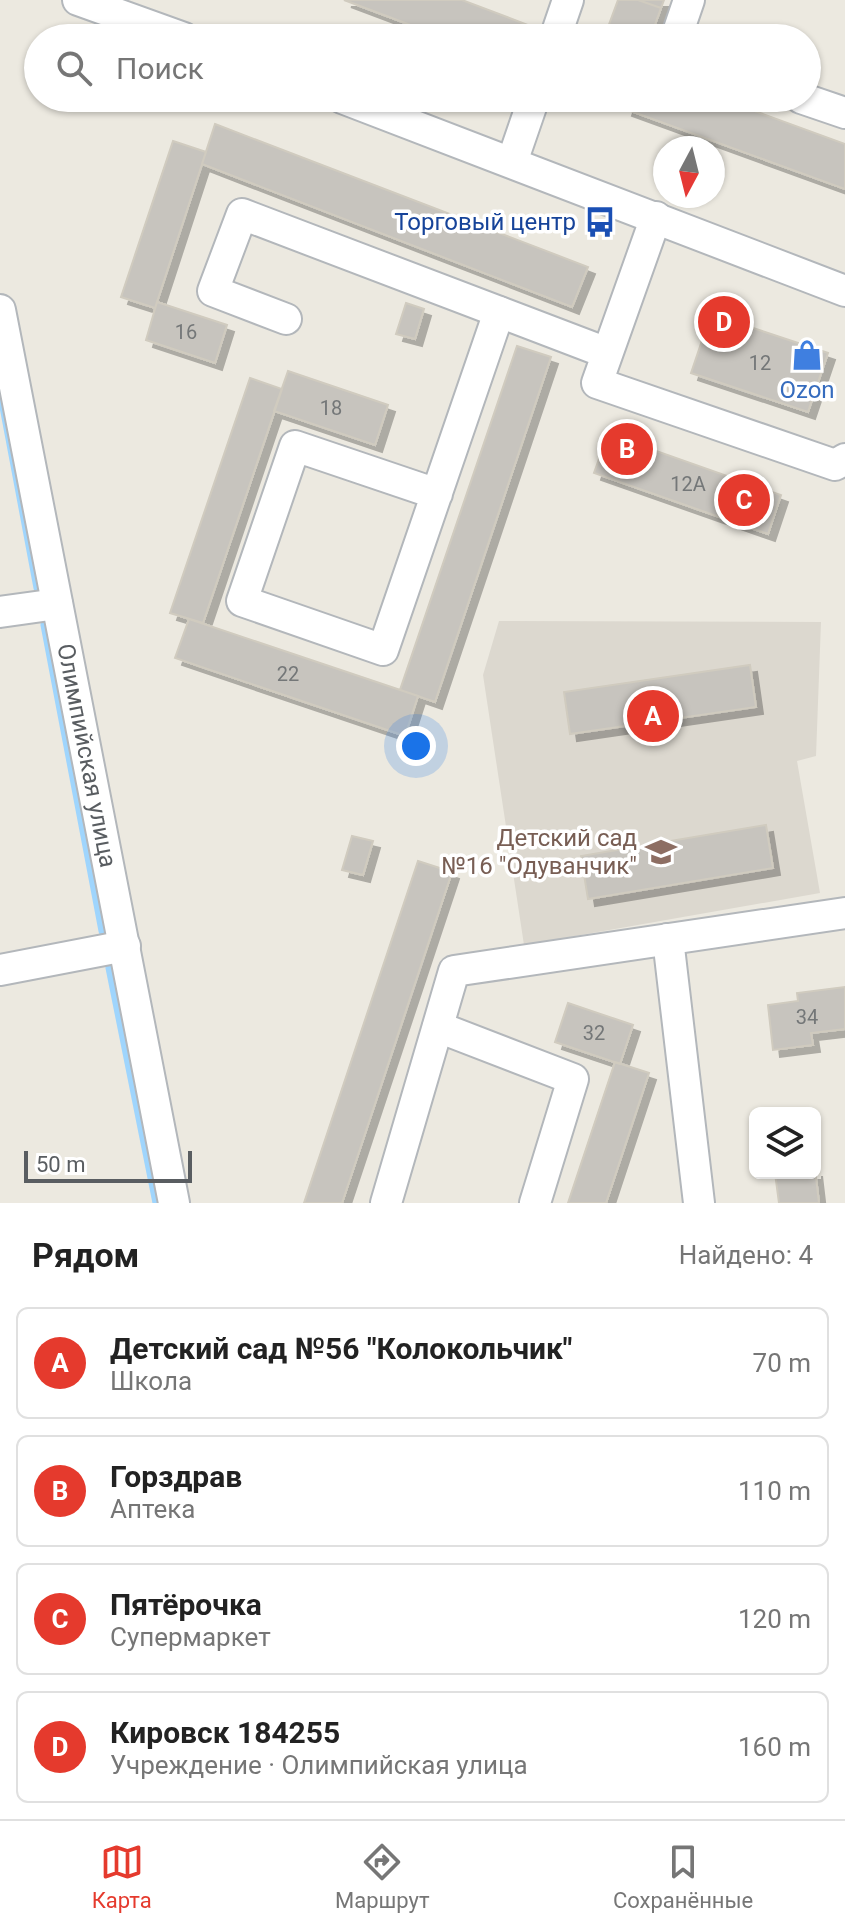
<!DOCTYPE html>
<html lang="ru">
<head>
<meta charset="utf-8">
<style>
	:root { --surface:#fff; --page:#f2f2f2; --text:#222; --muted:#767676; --line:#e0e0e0; --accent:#e53a2d }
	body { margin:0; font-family:Roboto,sans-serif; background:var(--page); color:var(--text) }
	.controls { position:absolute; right:24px; bottom:24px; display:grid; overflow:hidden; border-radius:12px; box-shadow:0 2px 6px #0004 }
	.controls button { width:72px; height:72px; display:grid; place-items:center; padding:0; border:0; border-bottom:2px solid var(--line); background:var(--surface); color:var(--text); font:40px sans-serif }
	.compass { position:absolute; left:653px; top:136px; width:72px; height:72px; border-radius:50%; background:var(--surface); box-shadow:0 2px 6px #0004; rotate:187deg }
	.scale { position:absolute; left:24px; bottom:20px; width:168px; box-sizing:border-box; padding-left:8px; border:4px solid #595d61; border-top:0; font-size:22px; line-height:28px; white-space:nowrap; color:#595d61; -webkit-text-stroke:6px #fff; paint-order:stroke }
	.you { position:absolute; left:416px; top:746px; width:28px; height:28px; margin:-20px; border:6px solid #fff; border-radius:50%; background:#1a73e8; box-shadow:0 0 0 12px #1a73e833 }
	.badge { display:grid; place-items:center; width:52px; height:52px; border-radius:50%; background:var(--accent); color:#fff; font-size:26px; font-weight:700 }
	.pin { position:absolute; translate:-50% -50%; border:4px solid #fff; box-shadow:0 2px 8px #0006 }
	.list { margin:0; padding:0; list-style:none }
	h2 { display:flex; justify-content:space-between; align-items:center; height:104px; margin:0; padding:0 32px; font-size:34px }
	h2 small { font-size:26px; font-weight:400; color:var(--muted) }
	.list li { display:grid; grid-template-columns:52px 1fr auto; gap:24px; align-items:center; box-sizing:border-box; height:112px; margin:0 16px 16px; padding:0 16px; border:2px solid var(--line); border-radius:12px }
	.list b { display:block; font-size:30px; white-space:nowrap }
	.list p { margin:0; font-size:26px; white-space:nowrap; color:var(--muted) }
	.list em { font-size:26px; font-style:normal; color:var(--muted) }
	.icon { flex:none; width:44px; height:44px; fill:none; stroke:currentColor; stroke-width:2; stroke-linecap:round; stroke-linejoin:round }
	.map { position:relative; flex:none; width:845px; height:1203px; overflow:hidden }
	.search { position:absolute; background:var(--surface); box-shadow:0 2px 6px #0004; left:24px; right:24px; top:24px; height:88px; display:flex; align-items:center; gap:20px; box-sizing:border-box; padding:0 28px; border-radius:44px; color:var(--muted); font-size:30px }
	.sheet { height:616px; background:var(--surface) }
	nav { display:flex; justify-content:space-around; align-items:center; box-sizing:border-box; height:112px; border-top:2px solid var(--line); background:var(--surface); font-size:22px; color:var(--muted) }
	nav a { display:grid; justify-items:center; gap:4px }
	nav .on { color:var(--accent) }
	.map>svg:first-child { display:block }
	.education { fill:#dcd8cf }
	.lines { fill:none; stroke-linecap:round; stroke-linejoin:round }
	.stream { stroke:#9fd5fd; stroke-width:7 }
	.building { fill:#c7c4be; stroke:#d0cbbf; stroke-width:2; filter:url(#shadow) }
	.minor-casing { stroke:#b3b7bb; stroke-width:34 }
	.minor { stroke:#fff; stroke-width:30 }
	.labels { text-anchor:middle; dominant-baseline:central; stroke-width:7; stroke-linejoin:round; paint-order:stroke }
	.number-label { font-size:20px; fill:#747778 }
	.transit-label { font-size:24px; fill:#164399; stroke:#fff; text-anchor:end }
	.shop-label { font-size:24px; fill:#366cbe; stroke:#fff }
	.street-label { font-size:24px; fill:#595d61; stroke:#fff }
	.education-label { font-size:24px; fill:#785e54; stroke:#fff; text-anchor:end }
</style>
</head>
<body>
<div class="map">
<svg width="845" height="1203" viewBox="0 0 845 1203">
	<defs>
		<filter id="shadow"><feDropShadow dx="7" dy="7" stdDeviation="0" flood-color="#0004"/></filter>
	</defs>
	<rect width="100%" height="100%" fill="#ece9e0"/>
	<path class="education" d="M499,621L821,622L816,756L797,761L820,893L524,945L483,675Z"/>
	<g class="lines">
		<path class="stream" d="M0,391L37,588
			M44,625L102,931
			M109,968L156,1203"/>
	</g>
	<path class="building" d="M344,0H462L528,25L523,38H445Z
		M618,0H638L661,8L650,38H604Z
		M638,0H664L661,8Z
		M629,98H719L845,144V189L625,109Z
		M215,124L588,267L572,307L202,164Z
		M173,141L206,152L155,308L121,297Z
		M157,302L227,325L215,363L146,340Z
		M406,303L424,309L415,339L396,334Z
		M711,314L828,353L808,412L691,373Z
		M517,346L551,357L435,702L400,690Z
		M288,371L388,405L375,445L274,411Z
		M250,378L282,389L203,623L170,613Z
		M608,434L781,495L768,534L594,473Z
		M189,619L418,696L405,736L175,658Z
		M750,665L756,707L570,734L564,692Z
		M766,825L773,868L588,899L581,856Z
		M352,836L373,841L363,875L342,870Z
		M418,861L452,872L342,1203H304Z
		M845,987V1029L811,1033L813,1045L773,1050L768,1005L798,1001L797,993Z
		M568,1003L633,1025L620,1064L555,1042Z
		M615,1062L649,1073L606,1203H568Z
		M815,1169L819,1203H779L775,1173H815Z"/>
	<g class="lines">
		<defs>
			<g id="minor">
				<path d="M78,0L184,38"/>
				<path d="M555,38L568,0"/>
				<path d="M676,38L689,0"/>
				<path d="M342,98L845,291"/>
				<path d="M801,98L845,113"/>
				<path d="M512,162L534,98"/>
				<path d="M656,217L597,383L835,465L845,459"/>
				<path id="s1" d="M0,310L174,1203"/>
				<path d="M286,319L213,291L242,214L607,353"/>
				<path d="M437,494L295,446L242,601L383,650L499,312"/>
				<path d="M0,612L57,604"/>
				<path d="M668,939L699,1203"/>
				<path d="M0,970L125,946"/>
				<path d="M438,1027L573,1079L535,1203"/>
				<path d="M386,1203L454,971L845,913"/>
			</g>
		</defs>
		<use href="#minor" class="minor-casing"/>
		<use href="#minor" class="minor"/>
	</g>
	<defs>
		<symbol id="bus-bare" viewBox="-9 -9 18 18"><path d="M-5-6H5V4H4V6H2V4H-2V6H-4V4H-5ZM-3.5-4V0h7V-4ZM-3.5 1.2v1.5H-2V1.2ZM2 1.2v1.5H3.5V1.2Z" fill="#1a4fb4" stroke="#fff" stroke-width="2.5" paint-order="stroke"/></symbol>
		<symbol id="shop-bare" viewBox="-9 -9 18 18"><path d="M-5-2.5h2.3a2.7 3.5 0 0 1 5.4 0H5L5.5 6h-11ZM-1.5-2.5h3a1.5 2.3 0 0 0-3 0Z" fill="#3f7fe0" stroke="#fff" stroke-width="2.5" paint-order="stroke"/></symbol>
		<symbol id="school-bare" viewBox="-9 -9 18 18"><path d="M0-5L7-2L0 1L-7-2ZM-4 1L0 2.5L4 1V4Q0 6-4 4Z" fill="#8d6e63" stroke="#fff" stroke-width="2.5" paint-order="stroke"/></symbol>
	</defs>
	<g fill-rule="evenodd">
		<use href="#bus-bare" x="578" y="200" width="44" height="44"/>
		<use href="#shop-bare" x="785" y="333" width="44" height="44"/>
		<use href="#school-bare" x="639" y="830" width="44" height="44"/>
	</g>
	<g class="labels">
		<g class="number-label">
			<text x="186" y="332">16</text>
			<text x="760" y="363">12</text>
			<text x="331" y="408">18</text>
			<text x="688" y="484">12А</text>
			<text x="288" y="674">22</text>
			<text x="807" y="1017">34</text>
			<text x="594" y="1033">32</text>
		</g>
		<g class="transit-label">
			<text x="576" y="222">Торговый центр</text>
		</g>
		<g class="shop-label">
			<text x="807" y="390">Ozon</text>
		</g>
		<g class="street-label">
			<text stroke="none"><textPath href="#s1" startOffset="454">Олимпийская улица</textPath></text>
		</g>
		<g class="education-label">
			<text x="637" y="838">Детский сад<tspan x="637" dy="28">№16 "Одуванчик"</tspan></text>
		</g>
	</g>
</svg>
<div class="controls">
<button><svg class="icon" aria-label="layers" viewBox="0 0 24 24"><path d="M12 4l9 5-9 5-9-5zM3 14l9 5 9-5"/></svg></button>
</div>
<svg class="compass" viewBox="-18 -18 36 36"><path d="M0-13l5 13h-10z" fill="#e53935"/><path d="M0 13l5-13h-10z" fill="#767676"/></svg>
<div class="scale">50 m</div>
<div class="you"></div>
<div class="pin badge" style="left:653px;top:716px">A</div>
<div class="pin badge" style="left:627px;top:449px">B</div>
<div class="pin badge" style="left:744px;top:500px">C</div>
<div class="pin badge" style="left:724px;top:322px">D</div>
<div class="search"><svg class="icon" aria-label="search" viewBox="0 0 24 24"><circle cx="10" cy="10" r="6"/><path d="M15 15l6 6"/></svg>Поиск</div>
</div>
<section class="sheet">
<h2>Рядом<small>Найдено: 4</small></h2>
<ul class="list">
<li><span class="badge">A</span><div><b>Детский сад №56 &quot;Колокольчик&quot;</b><p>Школа</p></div><em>70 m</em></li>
<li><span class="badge">B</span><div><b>Горздрав</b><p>Аптека</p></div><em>110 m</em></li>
<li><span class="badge">C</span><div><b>Пятёрочка</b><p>Супермаркет</p></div><em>120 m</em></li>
<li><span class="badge">D</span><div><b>Кировск 184255</b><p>Учреждение · Олимпийская улица</p></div><em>160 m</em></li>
</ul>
</section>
<nav>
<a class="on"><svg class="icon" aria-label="map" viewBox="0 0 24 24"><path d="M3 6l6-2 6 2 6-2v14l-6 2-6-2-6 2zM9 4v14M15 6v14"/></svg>Карта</a>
<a><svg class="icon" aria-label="directions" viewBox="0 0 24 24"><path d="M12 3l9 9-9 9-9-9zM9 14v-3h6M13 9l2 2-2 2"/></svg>Маршрут</a>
<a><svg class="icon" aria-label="saved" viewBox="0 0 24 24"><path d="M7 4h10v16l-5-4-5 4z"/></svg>Сохранённые</a>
</nav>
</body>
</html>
